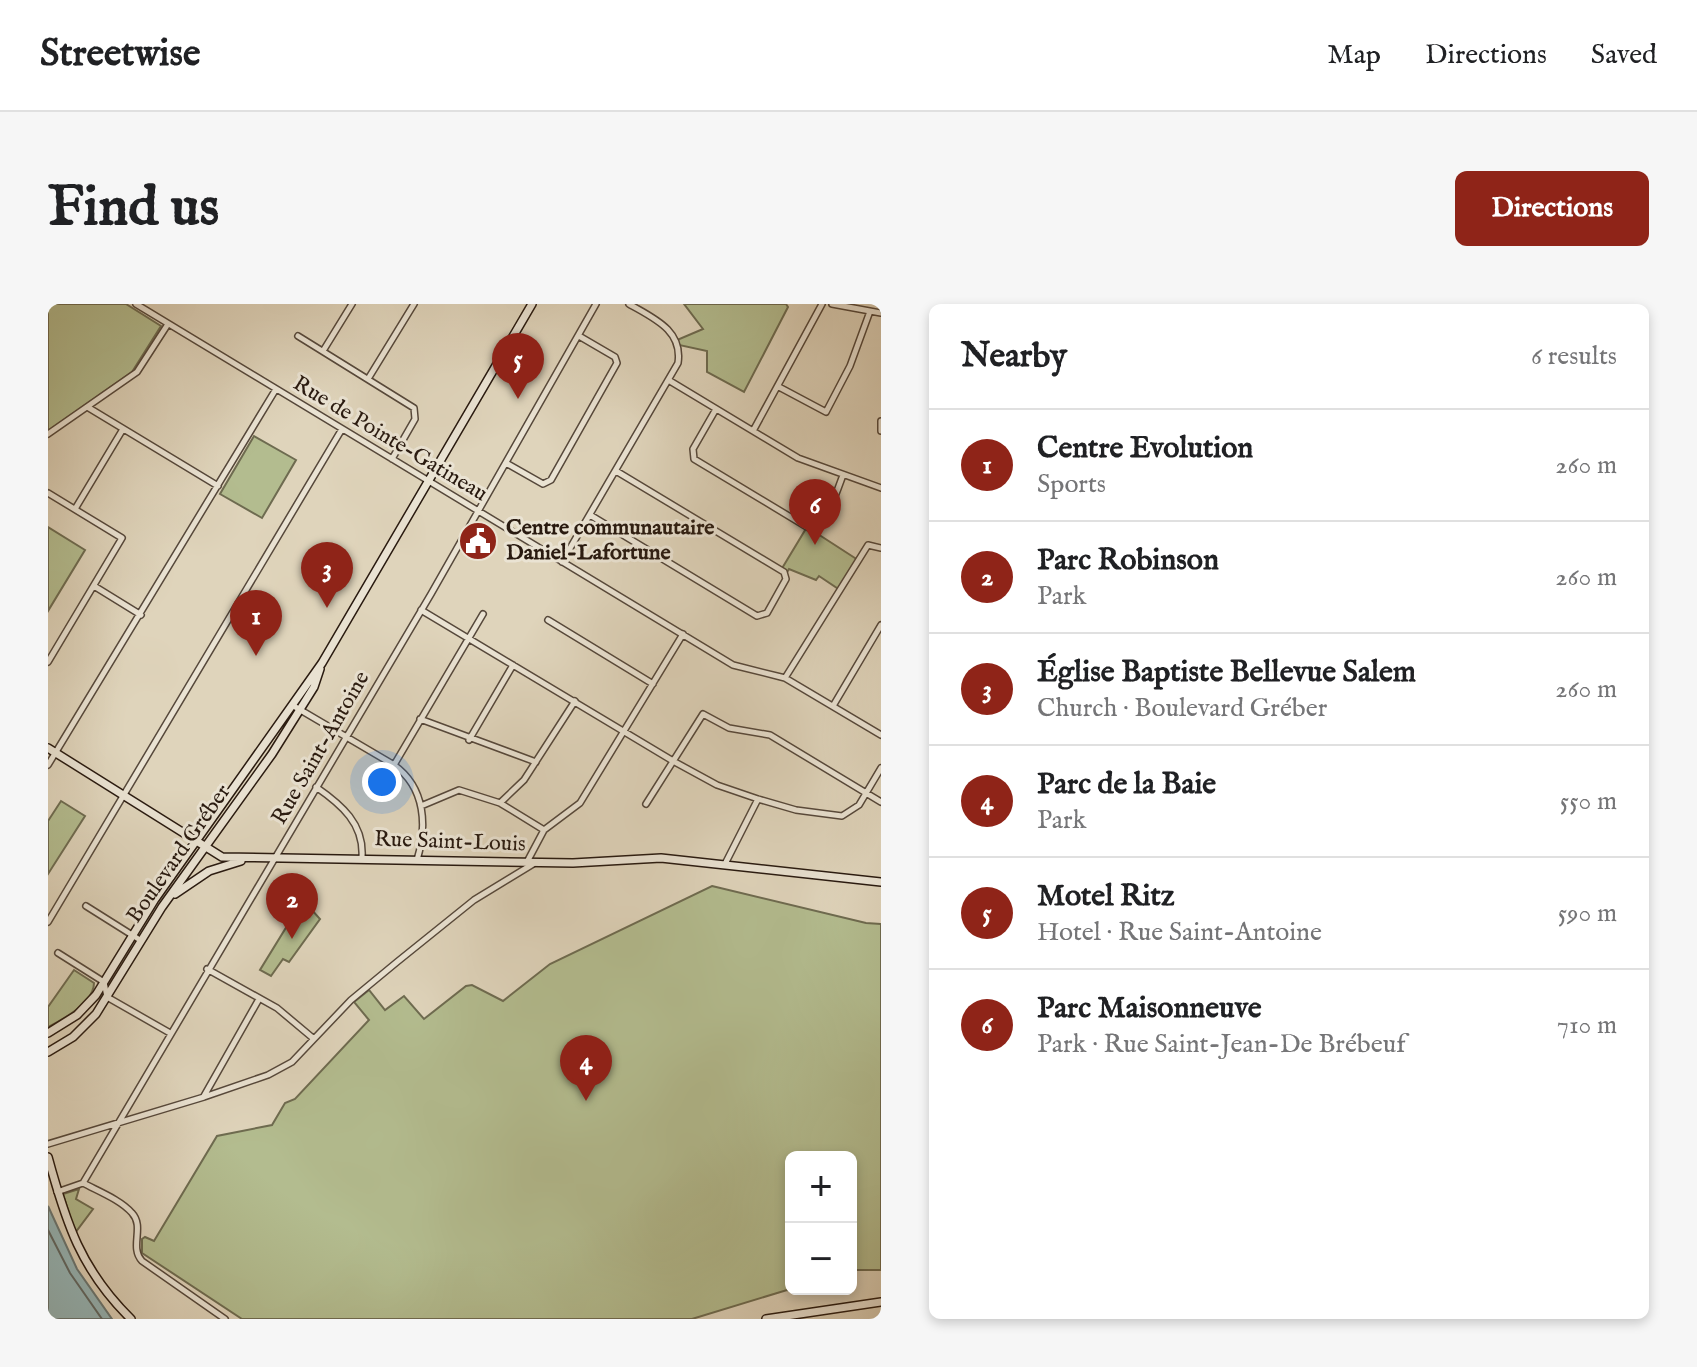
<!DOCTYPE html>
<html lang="en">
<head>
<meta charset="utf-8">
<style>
	:root { --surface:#fff; --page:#f6f6f6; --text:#202124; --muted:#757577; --line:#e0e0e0; --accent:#8f2418 }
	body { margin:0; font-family:"IM FELL English",serif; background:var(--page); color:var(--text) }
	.controls { position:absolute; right:24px; bottom:24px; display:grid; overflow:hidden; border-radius:12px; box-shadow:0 4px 12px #0003 }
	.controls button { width:72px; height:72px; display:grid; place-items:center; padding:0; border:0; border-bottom:2px solid var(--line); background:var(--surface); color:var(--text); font:40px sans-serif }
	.you { position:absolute; left:334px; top:478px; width:28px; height:28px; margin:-20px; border:6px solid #fff; border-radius:50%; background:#1a73e8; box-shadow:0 0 0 12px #1a73e833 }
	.badge { display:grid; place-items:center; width:52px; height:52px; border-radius:50%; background:var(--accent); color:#fff; font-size:26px; font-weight:700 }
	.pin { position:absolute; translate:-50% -66px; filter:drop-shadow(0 2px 4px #0008) }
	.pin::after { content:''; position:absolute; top:42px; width:28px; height:24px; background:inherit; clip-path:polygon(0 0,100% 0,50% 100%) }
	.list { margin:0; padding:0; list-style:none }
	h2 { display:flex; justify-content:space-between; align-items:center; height:104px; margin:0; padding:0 32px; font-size:34px }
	h2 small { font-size:26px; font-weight:400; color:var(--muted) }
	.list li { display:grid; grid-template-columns:52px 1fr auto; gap:24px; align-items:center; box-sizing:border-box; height:112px; padding:0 32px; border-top:2px solid var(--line) }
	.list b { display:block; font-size:30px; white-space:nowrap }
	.list p { margin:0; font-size:26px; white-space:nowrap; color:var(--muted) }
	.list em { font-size:26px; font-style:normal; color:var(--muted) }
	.map { position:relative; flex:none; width:833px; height:1015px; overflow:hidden; border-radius:12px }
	header { display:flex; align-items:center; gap:48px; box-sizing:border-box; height:112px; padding:0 40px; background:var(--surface); border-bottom:2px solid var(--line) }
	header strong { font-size:38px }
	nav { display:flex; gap:44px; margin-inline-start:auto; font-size:28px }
	.intro { display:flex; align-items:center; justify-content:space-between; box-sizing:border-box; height:192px; padding:0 48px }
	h1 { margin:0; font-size:56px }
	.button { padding:20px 36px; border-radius:12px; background:var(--accent); color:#fff; font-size:28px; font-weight:700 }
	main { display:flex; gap:48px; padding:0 48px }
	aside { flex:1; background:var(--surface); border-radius:12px; box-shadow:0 4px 12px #0003 }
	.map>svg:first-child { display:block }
	.green { fill:#b3bc8f; stroke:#6e6b50; stroke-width:2 }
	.water { fill:#96b7b9; stroke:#6a7875; stroke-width:2 }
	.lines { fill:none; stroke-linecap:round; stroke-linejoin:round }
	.shore { stroke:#606864; stroke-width:2 }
	.street-casing { stroke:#56483b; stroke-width:8 }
	.secondary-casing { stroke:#291a10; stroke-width:10 }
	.street { stroke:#eae3d3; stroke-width:5 }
	.secondary { stroke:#eae3d3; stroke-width:7 }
	.labels { text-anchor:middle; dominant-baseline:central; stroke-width:6; stroke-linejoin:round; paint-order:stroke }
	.street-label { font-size:22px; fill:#291a10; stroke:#eae3d3 }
	.poi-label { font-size:22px; font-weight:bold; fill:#291a10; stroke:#eae3d3; text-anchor:start }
</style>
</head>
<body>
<header>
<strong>Streetwise</strong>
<nav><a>Map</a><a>Directions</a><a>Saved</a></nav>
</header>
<div class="intro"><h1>Find us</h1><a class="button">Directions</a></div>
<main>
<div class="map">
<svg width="833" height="1015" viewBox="0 0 833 1015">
	<rect width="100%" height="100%" fill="#dfd4bb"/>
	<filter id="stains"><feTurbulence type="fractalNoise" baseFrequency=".0025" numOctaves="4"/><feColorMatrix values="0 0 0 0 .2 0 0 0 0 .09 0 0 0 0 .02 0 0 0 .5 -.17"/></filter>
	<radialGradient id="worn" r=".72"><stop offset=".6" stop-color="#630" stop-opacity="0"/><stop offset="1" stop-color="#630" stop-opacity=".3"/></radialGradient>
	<path class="green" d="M0,0H78L113,22L84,68L0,127Z
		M636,0H738L740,3L696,88L659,68V47L631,41L629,36L655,25Z
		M206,132L248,156L214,214L172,190Z
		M0,223L37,246L0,307Z
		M759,223L810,256L792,286L771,272L768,276L741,265L738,270L733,266Z
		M13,497L37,512L0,570V517Z
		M664,582L818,619L833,620V966H803V853H743V985H772L766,989L739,986L644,1015H194L94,949V935L97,933L106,937L169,832L224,821L237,799L247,795L321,716L306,698L321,686L337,706L356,692L376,715L418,682L424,681L455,697L502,660Z
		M255,596L272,615L241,658L235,655L223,672L212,666Z
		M26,666L46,679C46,698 16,715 0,723V703Z
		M31,885L28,895L45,905L27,929L15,890Z"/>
	<path class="water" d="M0,902L29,965L64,1015H0Z"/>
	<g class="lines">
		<path class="shore" d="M0,926L22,969L54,1015"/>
		<defs>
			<path id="street" d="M88,0L685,361L737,374L833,431
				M784,0L833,9
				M250,32L366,104L367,115L344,155
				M275,47L304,0
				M320,75L366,0
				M622,77L750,154L833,184
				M731,83L778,108L802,62L821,10
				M41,104L170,182
				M668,105L645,145L646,155L759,223L765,226C781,213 788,190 795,171
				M833,117V127
				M705,127L774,0
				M0,130L89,68L120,20
				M458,159L495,180L503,176L569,59L567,53L531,32
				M0,189L74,234L0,358
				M27,205L75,125
				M542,211L709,312L719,309L738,275L736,268L568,167
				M514,258L630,59C635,26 605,14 581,0
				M46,282L93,311
				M373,306L625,457L669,481L710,495L748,506L794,512L811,501L833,464
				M500,316L605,380
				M737,374L820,241L833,244
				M244,401L346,461C378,484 379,523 369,556
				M785,402L833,321
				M372,415L488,458
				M421,436L465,361
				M0,461L228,85
				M346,461L435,310
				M268,483C294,501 316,520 314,553
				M452,499L476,476L527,397
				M598,500L655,410L681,424L722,431L833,498
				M373,502L411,486L452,499L496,526
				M479,558L496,526L532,499L635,330
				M677,560L710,495
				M38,602L92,636
				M0,618L294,125
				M10,649L56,678L59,693L122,729
				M159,665L229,704L266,735
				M156,792L211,695
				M0,840L156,793L220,771L244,758L303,696L349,658L426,596L485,560
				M35,879C50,887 73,896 84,909C97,923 81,943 94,957L177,1015
				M9,888L35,879L383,290L548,0"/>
			<path id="secondary" d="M0,444L174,553L525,559L613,554L833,578
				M127,590L161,567L193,557
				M0,729L29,711L48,691L107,595L274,359L484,0
				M0,748L25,733L48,710L114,603L224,450L266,383L272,365
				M0,853C18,919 33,966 83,1015
				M718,1015L833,998"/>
		</defs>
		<use href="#street" class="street-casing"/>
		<use href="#secondary" class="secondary-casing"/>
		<use href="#street" class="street"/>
		<use href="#secondary" class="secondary"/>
	</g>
	<defs>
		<symbol id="civic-disc" viewBox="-11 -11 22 22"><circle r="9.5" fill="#8f2418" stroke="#eae3d3"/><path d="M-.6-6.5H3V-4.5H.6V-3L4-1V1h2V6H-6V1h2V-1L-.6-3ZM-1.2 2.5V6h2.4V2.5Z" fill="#fff"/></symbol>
	</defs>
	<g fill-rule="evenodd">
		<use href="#civic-disc" x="408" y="215" width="44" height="44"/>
	</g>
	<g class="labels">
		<g class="street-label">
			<text transform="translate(342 135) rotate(31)">Rue de Pointe-Gatineau</text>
			<text transform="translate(273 444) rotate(-60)">Rue Saint-Antoine</text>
			<text transform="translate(402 538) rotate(2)">Rue Saint-Louis</text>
			<text transform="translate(131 550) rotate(-55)">Boulevard Gréber</text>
		</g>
		<g class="poi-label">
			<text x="458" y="224">Centre communautaire<tspan x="458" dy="25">Daniel-Lafortune</tspan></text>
		</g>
	</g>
	<rect width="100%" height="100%" filter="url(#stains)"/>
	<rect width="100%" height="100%" fill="url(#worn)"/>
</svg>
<div class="controls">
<button>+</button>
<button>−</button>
</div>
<div class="you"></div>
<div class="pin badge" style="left:208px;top:352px">1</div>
<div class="pin badge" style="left:244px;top:635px">2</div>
<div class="pin badge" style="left:279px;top:304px">3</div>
<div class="pin badge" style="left:538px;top:797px">4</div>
<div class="pin badge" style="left:470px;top:95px">5</div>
<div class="pin badge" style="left:767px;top:241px">6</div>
</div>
<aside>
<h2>Nearby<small>6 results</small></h2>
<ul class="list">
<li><span class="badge">1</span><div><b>Centre Evolution</b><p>Sports</p></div><em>260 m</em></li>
<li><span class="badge">2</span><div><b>Parc Robinson</b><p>Park</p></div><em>260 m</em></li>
<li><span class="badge">3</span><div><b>Église Baptiste Bellevue Salem</b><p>Church · Boulevard Gréber</p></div><em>260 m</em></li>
<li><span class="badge">4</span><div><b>Parc de la Baie</b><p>Park</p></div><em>550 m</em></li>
<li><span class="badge">5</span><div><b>Motel Ritz</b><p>Hotel · Rue Saint-Antoine</p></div><em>590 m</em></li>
<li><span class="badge">6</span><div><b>Parc Maisonneuve</b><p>Park · Rue Saint-Jean-De Brébeuf</p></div><em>710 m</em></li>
</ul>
</aside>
</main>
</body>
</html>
